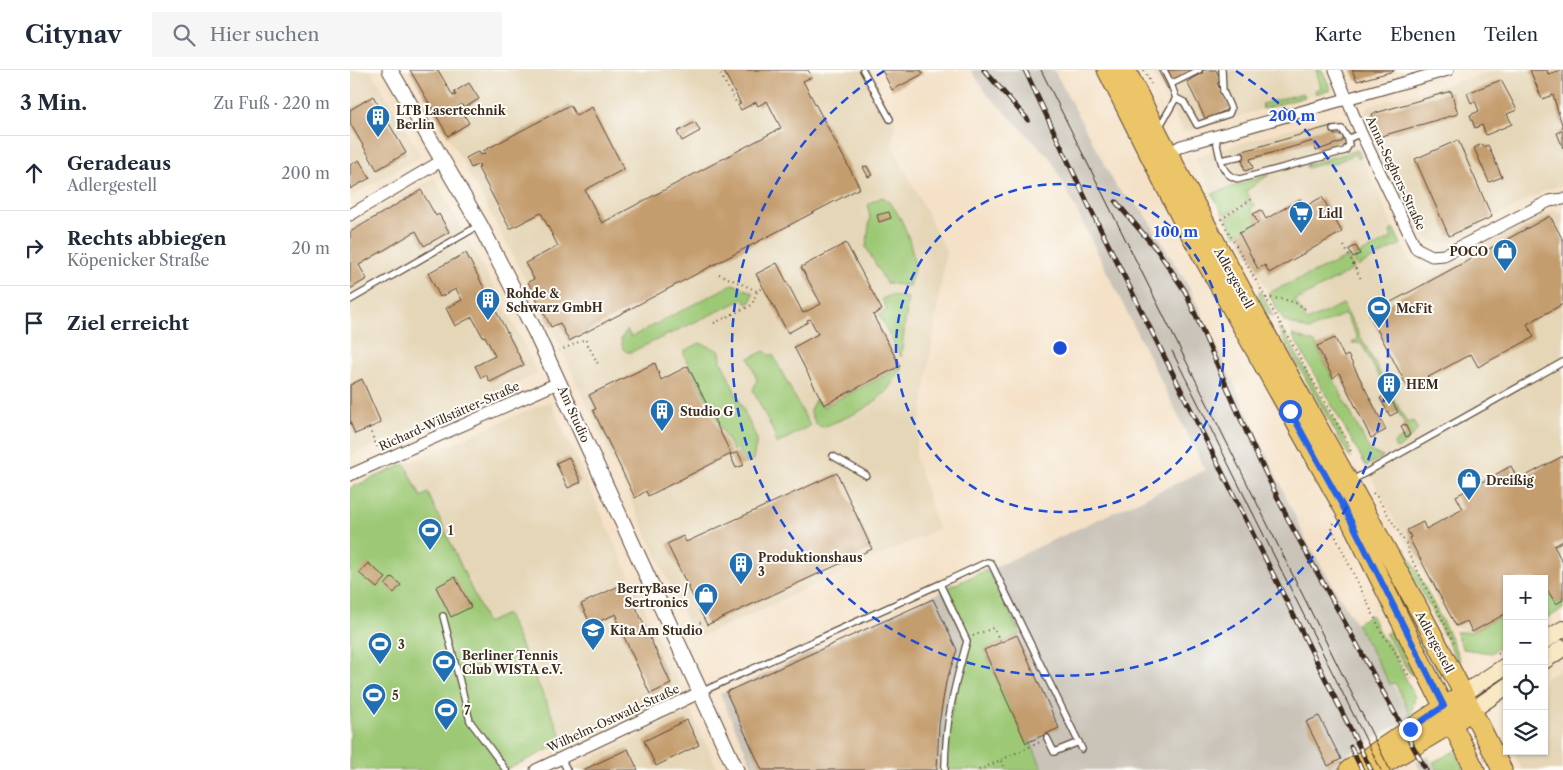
<!DOCTYPE html>
<html lang="de">
<head>
<meta charset="utf-8">
<style>
	:root { --surface:#fff; --page:#f6f6f7; --text:#1f2937; --muted:#747a83; --line:#e0e1e3 }
	body { margin:0; font-family:"Libre Caslon Text",serif; background:var(--page); color:var(--text) }
	.controls { position:absolute; right:15px; bottom:15px; display:grid; overflow:hidden; border-radius:0px; box-shadow:0 1px 4px #0004 }
	.controls button { width:45px; height:45px; display:grid; place-items:center; padding:0; border:0; border-bottom:1px solid var(--line); background:var(--surface); color:var(--text); font:25px sans-serif }
	.stop { position:absolute; width:15px; height:15px; margin:-11px; border:4px solid #2563eb; border-radius:50%; background:#fff }
	.stop.end { background:#2563eb; border-color:#fff; box-shadow:0 1px 5px #0008 }
	.list { margin:0; padding:0; list-style:none }
	h2 { display:flex; justify-content:space-between; align-items:center; height:65px; margin:0; padding:0 20px; font-size:21px }
	h2 small { font-size:16px; font-weight:400; color:var(--muted) }
	.list li { display:grid; grid-template-columns:32px 1fr auto; gap:15px; align-items:center; box-sizing:border-box; height:75px; padding:0 20px; border-top:1px solid var(--line) }
	.list b { display:block; font-size:19px; white-space:nowrap }
	.list p { margin:0; font-size:16px; white-space:nowrap; color:var(--muted) }
	.list em { font-size:16px; font-style:normal; color:var(--muted) }
	.icon { flex:none; width:28px; height:28px; fill:none; stroke:currentColor; stroke-width:2; stroke-linecap:round; stroke-linejoin:round }
	.map { position:relative; flex:none; width:1213px; height:700px; overflow:hidden }
	header { display:flex; align-items:center; gap:30px; box-sizing:border-box; height:70px; padding:0 25px; background:var(--surface); border-bottom:1px solid var(--line) }
	header strong { font-size:24px }
	nav { display:flex; gap:28px; margin-inline-start:auto; font-size:18px }
	.search { width:350px; height:45px; background:var(--page); display:flex; align-items:center; gap:12px; box-sizing:border-box; padding:0 18px; border-radius:0px; color:var(--muted); font-size:19px }
	main { display:flex }
	aside { flex:1; background:var(--surface) }
	.map>svg:first-child { display:block }
	.built { fill:#e5d6b7 }
	.industrial { fill:#c9c3b8 }
	.green { fill:#9dc976; stroke:#6c7a4a }
	.building { fill:#c49d6e }
	.lines { fill:none; stroke-linecap:round; stroke-linejoin:round }
	.service-casing { stroke:#574537; stroke-width:8 }
	.minor-casing { stroke:#574537; stroke-width:13 }
	.tertiary-casing { stroke:#574537; stroke-width:17 }
	.secondary-casing { stroke:#574537; stroke-width:18 }
	.primary-casing { stroke:#574537; stroke-width:21 }
	.path { stroke:#574537; stroke-width:2; stroke-dasharray:1 4; stroke-linecap:butt }
	.service { stroke:#fff; stroke-width:5.5 }
	.minor { stroke:#fff; stroke-width:11 }
	.tertiary { stroke:#fff; stroke-width:15 }
	.secondary { stroke:#f8e8c3; stroke-width:16 }
	.primary { stroke:#edc569; stroke-width:19 }
	.tram { stroke:#3b2a1e; stroke-width:1 }
	.rail-casing { stroke:#3b2a1e; stroke-width:5 }
	.rail { stroke:#fdfcf7; stroke-width:3; stroke-dasharray:9; stroke-linecap:butt }
	.route { stroke:#2563eb; stroke-width:6 }
	.ring { fill:none; stroke:#1d4ed8; stroke-width:2.5; stroke-dasharray:9 6 }
	.labels { text-anchor:middle; dominant-baseline:central; stroke-width:4; stroke-linejoin:round; paint-order:stroke }
	.poi-label { font-size:12px; font-weight:bold; fill:#3b2a1e; stroke:#fdfcf7; text-anchor:start }
	.street-label { font-size:12px; fill:#3b2a1e; stroke:#fdfcf7 }
	.centre { fill:#1d4ed8; stroke:#fdfcf7; stroke-width:2.5 }
	.ring-label { font-size:15px; text-anchor:middle; font-weight:bold; fill:#1d4ed8; stroke:#fdfcf7; stroke-width:4; stroke-linejoin:round; paint-order:stroke }
</style>
</head>
<body>
<header>
<strong>Citynav</strong>
<div class="search"><svg class="icon" aria-label="search" viewBox="0 0 24 24"><circle cx="10" cy="10" r="6"/><path d="M15 15l6 6"/></svg>Hier suchen</div>
<nav><a>Karte</a><a>Ebenen</a><a>Teilen</a></nav>
</header>
<main>
<aside>
<h2>3 Min.<small>Zu Fuß · 220 m</small></h2>
<ul class="list">
<li><svg class="icon" aria-label="ahead" viewBox="0 0 24 24"><path d="M12 20V5M6 11l6-6 6 6"/></svg><div><b>Geradeaus</b><p>Adlergestell</p></div><em>200 m</em></li>
<li><svg class="icon" aria-label="right" viewBox="0 0 24 24"><path d="M7 20v-9h11M14 6l5 5-5 5"/></svg><div><b>Rechts abbiegen</b><p>Köpenicker Straße</p></div><em>20 m</em></li>
<li><svg class="icon" aria-label="arrive" viewBox="0 0 24 24"><path d="M6 21V4h12l-3 4 3 4H6"/></svg><div><b>Ziel erreicht</b></div></li>
</ul>
</aside>
<div class="map">
<svg width="1213" height="700" viewBox="0 0 1213 700">
	<rect width="100%" height="100%" fill="#fdfcf7"/>
	<filter id="ink" filterUnits="userSpaceOnUse"><feTurbulence type="fractalNoise" baseFrequency=".02" numOctaves="2"/><feDisplacementMap in="SourceGraphic" scale="10" xChannelSelector="R" yChannelSelector="G"/><feConvolveMatrix kernelMatrix="1 2 1 2 8 2 1 2 1" color-interpolation-filters="sRGB"/></filter>
	<filter id="wash" filterUnits="userSpaceOnUse"><feTurbulence type="fractalNoise" baseFrequency=".0096" numOctaves="4" result="noise"/><feDisplacementMap in="SourceGraphic" scale="20" xChannelSelector="R" yChannelSelector="G"/><feGaussianBlur stdDeviation="1.12" result="paint"/><feColorMatrix in="noise" values="0 0 0 0 0 0 0 0 0 0 0 0 0 0 0 0 0 1.4 0 .05"/><feComposite in="paint" operator="in"/></filter>
	<g filter="url(#wash)">
		<rect width="100%" height="100%" fill="#f4e1c7"/>
		<path class="built" d="M0,0H21L71,86L0,127Z
			M59,0H519L545,51L542,74L596,181L565,386L588,459L345,569L201,257L113,92Z
			M802,0H972L981,20L833,62Z
			M1148,0H1213V115L1198,119L1101,171L1090,174L1082,172L1068,160L1059,145L1015,42L1019,36Z
			M981,47L990,48L995,52L1058,189L1068,197L1083,200L1095,197L1192,145L1204,141L1213,142V534L1194,545V509H1157V568L1151,571L1101,556L1007,380L845,90L847,86Z
			M84,108L158,243L188,304L0,386V157Z
			M200,331L330,617L156,700H0V418Z
			M1213,597V700H1172L1163,681H1194V609Z
			M341,641L368,700H219Z"/>
		<path class="industrial" d="M621,0H704L767,118L794,142L840,219L957,472L1062,647L999,683L998,690L980,700H404L370,624L855,400L701,89L637,24Z
			M1078,685L1086,700H1070L1066,692Z"/>
		<path class="green" d="M966,0H972L981,20L966,24L965,20L971,18Z
			M953,23L955,27L913,39L912,34Z
			M1008,80L1011,87L1008,89L1005,84L981,95L979,92L957,98L956,95Z
			M920,104L896,121L901,130L874,145L862,124Z
			M532,127C550,136 564,177 564,197C563,203 561,210 559,216L536,213L516,177L520,149L518,136L520,133Z
			M902,132L905,136L901,139L908,153L886,166L876,148Z
			M1044,159L1051,174L1007,197L1003,187L1042,168L1040,161Z
			M998,187L1004,199L945,231L957,251L993,234L1057,353L1063,351L1068,360L1048,379L1045,378L1044,373L1060,364L1011,273H1002L1008,268L995,244L959,260L934,251L918,223Z
			M383,214L403,223L401,232L397,234L394,229L281,282H277L273,279L271,269L277,260L281,267Z
			M910,221L924,247L918,244L908,226Z
			M541,225L558,228L551,287L529,245L537,240L532,229Z
			M928,259L934,262L999,377L1000,388Z
			M942,265L965,273L1020,381L1033,387L1016,396Z
			M350,273L370,281L371,291L407,369L403,390L395,394L388,378L383,381L334,286V281Z
			M415,281L419,285H423L460,356L426,374L424,363L403,320L407,310L399,288Z
			M552,297C534,334 508,343 473,357L466,355L460,340L465,330L467,333L469,331L473,337Z
			M55,394L71,427L78,423L137,553L157,544L214,672L156,700H0V418Z
			M1055,478L1102,570L1110,591L1108,592L1050,480Z
			M1028,485L1035,488L1094,603L1091,607Z
			M636,500L644,511L670,564L634,580L676,672L680,671L692,698L688,700H598L595,673L617,571L592,520Z
			M1198,521L1206,534L1213,530V539L1194,550V523Z
			M1157,543V573L1141,583L1113,579L1105,562H1122Z
			M1021,545L1031,566L1039,574L1065,627L1061,646L1045,613L1040,614L1006,553Z
			M1041,561L1063,605C1056,602 1043,573 1035,564Z
			M1105,681L1114,700H1087L1083,692Z"/>
		<g id="blocks">
			<path class="building" d="M60,0H88L103,26L106,25L104,22L119,13L129,29L114,38L112,35L109,36L119,53L98,66Z
				M373,0H458L462,7L453,11L510,118L219,271L210,253L201,257L178,212L184,209L175,193L208,176L191,143L160,159L128,98L130,96L129,94L121,98L116,88L129,81L131,85L135,84L133,81L220,35L226,46L242,37L274,99L235,120L252,153L431,58L417,31L408,36L406,32L391,40L388,35L391,34Z
				M532,0H571L573,4L542,20Z
				M808,0H866L871,11L867,13L880,38L856,50L837,12L853,2L818,19Z
				M1002,0H1044V1L1007,11Z
				M1180,0H1197L1198,4L1213,0V58L1203,25L1192,29Z
				M1151,10L1167,40L1157,44L1162,54L1136,65L1132,55L1125,58L1120,45L1129,41L1125,31L1121,33L1117,23Z
				M1101,21L1108,44L1028,67L1022,44Z
				M23,26L56,83L27,100L0,53V40Z
				M345,52L350,61L332,71L327,62Z
				M981,56L984,65H993V71L966,81L963,71L900,89L903,98L895,101L890,82Z
				M1213,60V78L1207,63Z
				M1108,70L1142,147L1099,166L1065,89Z
				M1132,74L1133,77L1138,75L1152,107L1139,112L1124,78Z
				M9,90L20,108L0,119V95Z
				M517,96L522,105L518,107L513,97Z
				M71,120L86,146L89,144L99,162L74,176L66,161L9,195L17,209L0,219V162Z
				M972,127L992,162L919,203L915,195L908,199L889,163L908,153L903,144L911,140L916,149L950,129L954,137Z
				M539,142L541,148L529,152L527,145Z
				M1200,146L1213,170V234L1177,254L1184,267L1128,297L1121,284L1058,318L1019,244Z
				M496,173L532,240L523,245L550,296L474,335L444,277L468,264L460,249L457,250L458,252L438,263L406,204L427,193L453,243L471,234L451,197Z
				M1006,176L1010,184L1003,187L999,179Z
				M116,183L174,295L140,312L136,305L131,308L125,296L145,286L135,266L133,267L122,247L105,256L96,238L112,230L106,219L90,227L78,203Z
				M985,268L994,287L998,285L1036,360L1021,368L989,303L983,308L967,276Z
				M305,293L311,310L338,296L381,384L298,426L296,421L285,428L243,340L246,339L239,325Z
				M12,309L31,353L5,364L0,352V315Z
				M1038,324L1048,342L1040,346L1030,328Z
				M1055,354L1060,365L1056,367L1051,356Z
				M388,382L394,395L386,398L380,385Z
				M1213,386V471L1204,476L1213,493V530L1206,534L1198,521L1194,523V509H1157V543L1122,562L1117,551L1106,556L1059,468L1061,467L1057,460L1073,452L1076,459L1113,439L1106,426L1161,396L1168,410Z
				M219,387L231,412L218,418L206,393Z
				M487,403L522,479L357,555L317,474L333,466L336,472Z
				M18,493L36,508L27,518L9,503Z
				M42,507L51,515L44,523L35,515Z
				M105,507L121,537L101,547L86,517Z
				M275,513L321,614L300,624L266,549L268,548L266,544L241,555L231,534Z
				M583,529L607,580L596,612L589,654L587,700H412L376,622Z
				M667,565L709,658L676,673L634,580Z
				M969,646L991,689L978,696L956,652Z
				M337,650L349,675L306,696L294,671Z
				M278,679L288,700H233Z"/>
		</g>
	</g>
	<g filter="url(#ink)">
		<use href="#blocks" fill-opacity="0" stroke="#574537" stroke-width="1"/>
		<g class="lines">
			<defs>
				<path id="service" d="M513,0L540,49
					M814,0L821,14L849,0
					M826,28L834,32L847,55L879,44L881,39L873,21L872,0
					M810,56L826,28L821,14
					M983,60L992,59L998,69
					M865,66C870,83 869,107 890,109L995,81L999,75L998,69L1011,63
					M871,90L891,86
					M0,230L130,155
					M483,386L516,405
					M1001,411L1213,292
					M590,514L637,492L641,493L732,679
					M93,546L120,651L156,700
					M351,622L590,514L617,571C604,617 595,652 595,700
					M697,668L704,682L729,672
					M211,688L217,700"/>
				<path id="minor" d="M985,0L1011,63L1066,178L1082,186L1094,185L1199,131L1213,129
					M817,84L831,76L1098,0
					M0,145L93,90
					M0,405L210,312
					M186,700L351,622"/>
				<path id="tertiary" d="M40,0L130,155L185,261L386,700"/>
				<path id="secondary" d="M1194,571L1213,559
					M1194,591L1213,578
					M1113,624L1157,595
					M1121,641L1157,616"/>
				<path id="primary" d="M757,0L832,149L1002,453L1125,700
					M776,0C893,238 1035,462 1152,700
					M999,700L1103,631
					M1024,700L1112,647"/>
			</defs>
			<use href="#service" class="service-casing"/>
			<use href="#minor" class="minor-casing"/>
			<use href="#tertiary" class="tertiary-casing"/>
			<use href="#secondary" class="secondary-casing"/>
			<use href="#primary" class="primary-casing"/>
			<path class="path" d="M368,0L386,32L388,31L390,34
				M794,0L801,14
				M871,149L1000,376L1001,385
				M871,149L902,129
				M994,176L1011,209
				M369,204L407,221
				M916,228C929,228 945,230 955,239
				M364,253L402,235L407,221L414,217
				M209,281L235,269L248,294
				M19,358L27,377
				M1023,423L1027,427L1058,477V482L1104,572
				M984,453L982,459L1033,565C1045,578 1051,596 1062,610
				M336,559L354,551
				M623,566L643,558L651,572
				M1148,584L1156,577
				M651,691L656,700
				M629,700L690,672"/>
			<use href="#service" class="service"/>
			<use href="#minor" class="minor"/>
			<use href="#tertiary" class="tertiary"/>
			<use href="#secondary" class="secondary"/>
			<use href="#primary" class="primary"/>
			<path class="tram" d="M691,0L1040,700
				M822,281L1031,700"/>
			<defs>
				<path id="rail" d="M634,0L678,50
					M675,0L740,138L1021,700
					M766,132L808,181L835,221L904,379L940,453L1076,700
					M1001,677L1012,700"/>
			</defs>
			<use href="#rail" class="rail-casing"/>
			<use href="#rail" class="rail"/>
		</g>
	</g>
	<g class="lines" filter="url(#ink)">
		<path class="route" d="M940,341L1002,453L1094,636L1060,659"/>
	</g>
	<g class="ring">
		<circle cx="710" cy="278" r="164"/>
		<path d="M886 1A328 328 0 1 1 534 1"/>
	</g>
	<defs>
		<symbol id="building-pin" viewBox="-11 -11 22 30"><path d="M0 17L-7.5 6A9.5 9.5 0 1 1 7.5 6Z" fill="#1f6fb2" stroke="#fdfcf7"/><path d="M-4-6H4V6H1V3H-1V6H-4ZM-2.5-4.3h1.7v1.8h-1.7ZM.8-4.3h1.7v1.8H.8ZM-2.5-1h1.7V.8h-1.7ZM.8-1h1.7V.8H.8Z" fill="#fff"/></symbol>
		<symbol id="supermarket-pin" viewBox="-11 -11 22 30"><path d="M0 17L-7.5 6A9.5 9.5 0 1 1 7.5 6Z" fill="#1f6fb2" stroke="#fdfcf7"/><path d="M-6-5.5h2.5l.6 2H6L4.5 2H-2.5L-4.4-4H-6ZM-1.5 3.2a1.3 1.3 0 1 0 .1 0ZM3 3.2a1.3 1.3 0 1 0 .1 0Z" fill="#fff"/></symbol>
		<symbol id="shop-pin" viewBox="-11 -11 22 30"><path d="M0 17L-7.5 6A9.5 9.5 0 1 1 7.5 6Z" fill="#1f6fb2" stroke="#fdfcf7"/><path d="M-5-2.5h2.3a2.7 3.5 0 0 1 5.4 0H5L5.5 6h-11ZM-1.5-2.5h3a1.5 2.3 0 0 0-3 0Z" fill="#fff"/></symbol>
		<symbol id="stadium-pin" viewBox="-11 -11 22 30"><path d="M0 17L-7.5 6A9.5 9.5 0 1 1 7.5 6Z" fill="#1f6fb2" stroke="#fdfcf7"/><path d="M0-5a6.5 5 0 1 0 0 10a6.5 5 0 1 0 0-10ZM-3.5-1.8h7v3.6h-7Z" fill="#fff"/></symbol>
		<symbol id="school-pin" viewBox="-11 -11 22 30"><path d="M0 17L-7.5 6A9.5 9.5 0 1 1 7.5 6Z" fill="#1f6fb2" stroke="#fdfcf7"/><path d="M0-5L7-2L0 1L-7-2ZM-4 1L0 2.5L4 1V4Q0 6-4 4Z" fill="#fff"/></symbol>
	</defs>
	<g fill-rule="evenodd">
		<use href="#building-pin" x="14" y="33" width="28" height="38"/>
		<use href="#supermarket-pin" x="937" y="129" width="28" height="38"/>
		<use href="#shop-pin" x="1141" y="167" width="28" height="38"/>
		<use href="#building-pin" x="124" y="216" width="28" height="38"/>
		<use href="#stadium-pin" x="1015" y="224" width="28" height="38"/>
		<use href="#building-pin" x="1025" y="300" width="28" height="38"/>
		<use href="#building-pin" x="298" y="327" width="28" height="38"/>
		<use href="#shop-pin" x="1105" y="396" width="28" height="38"/>
		<use href="#stadium-pin" x="66" y="446" width="28" height="38"/>
		<use href="#building-pin" x="377" y="480" width="28" height="38"/>
		<use href="#shop-pin" x="342" y="511" width="28" height="38"/>
		<use href="#school-pin" x="229" y="546" width="28" height="38"/>
		<use href="#stadium-pin" x="16" y="560" width="28" height="38"/>
		<use href="#stadium-pin" x="80" y="578" width="28" height="38"/>
		<use href="#stadium-pin" x="10" y="611" width="28" height="38"/>
		<use href="#stadium-pin" x="82" y="626" width="28" height="38"/>
	</g>
	<g class="labels">
		<g class="poi-label">
			<text x="46" y="40">LTB Lasertechnik<tspan x="46" dy="14">Berlin</tspan></text>
			<text x="968" y="143">Lidl</text>
			<text x="1138" y="181" text-anchor="end">POCO</text>
			<text x="156" y="223">Rohde &amp;<tspan x="156" dy="14">Schwarz GmbH</tspan></text>
			<text x="1046" y="238">McFit</text>
			<text x="1056" y="314">HEM</text>
			<text x="330" y="341">Studio G</text>
			<text x="1136" y="410">Dreißig</text>
			<text x="98" y="460">1</text>
			<text x="408" y="487">Produktionshaus<tspan x="408" dy="14">3</tspan></text>
			<text x="338" y="518" text-anchor="end">BerryBase /<tspan x="338" dy="14">Sertronics</tspan></text>
			<text x="260" y="560">Kita Am Studio</text>
			<text x="48" y="574">3</text>
			<text x="112" y="585">Berliner Tennis<tspan x="112" dy="14">Club WISTA e.V.</tspan></text>
			<text x="42" y="625">5</text>
			<text x="114" y="640">7</text>
		</g>
		<g class="street-label">
			<text transform="translate(1046 103) rotate(65)">Anna-Seghers-Straße</text>
			<text transform="translate(884 208) rotate(61)">Adlergestell</text>
			<text transform="translate(224 344) rotate(66)">Am Studio</text>
			<text transform="translate(99 346) rotate(-24)">Richard-Willstätter-Straße</text>
			<text transform="translate(1085 572) rotate(62)">Adlergestell</text>
			<text transform="translate(263 648) rotate(-25)">Wilhelm-Ostwald-Straße</text>
		</g>
	</g>
	<circle cx="710" cy="278" r="8" class="centre"/>
	<g class="ring-label">
		<text x="942" y="51">200 m</text>
		<text x="826" y="167">100 m</text>
	</g>
</svg>
<div class="controls">
<button>+</button>
<button>−</button>
<button><svg class="icon" aria-label="locate" viewBox="0 0 24 24"><circle cx="12" cy="12" r="6"/><path d="M12 2v4M12 18v4M2 12h4M18 12h4"/></svg></button>
<button><svg class="icon" aria-label="layers" viewBox="0 0 24 24"><path d="M12 4l9 5-9 5-9-5zM3 14l9 5 9-5"/></svg></button>
</div>
<div class="stop" style="left:940px;top:341px"></div>
<div class="stop end" style="left:1060px;top:659px"></div>
</div>
</main>
</body>
</html>
